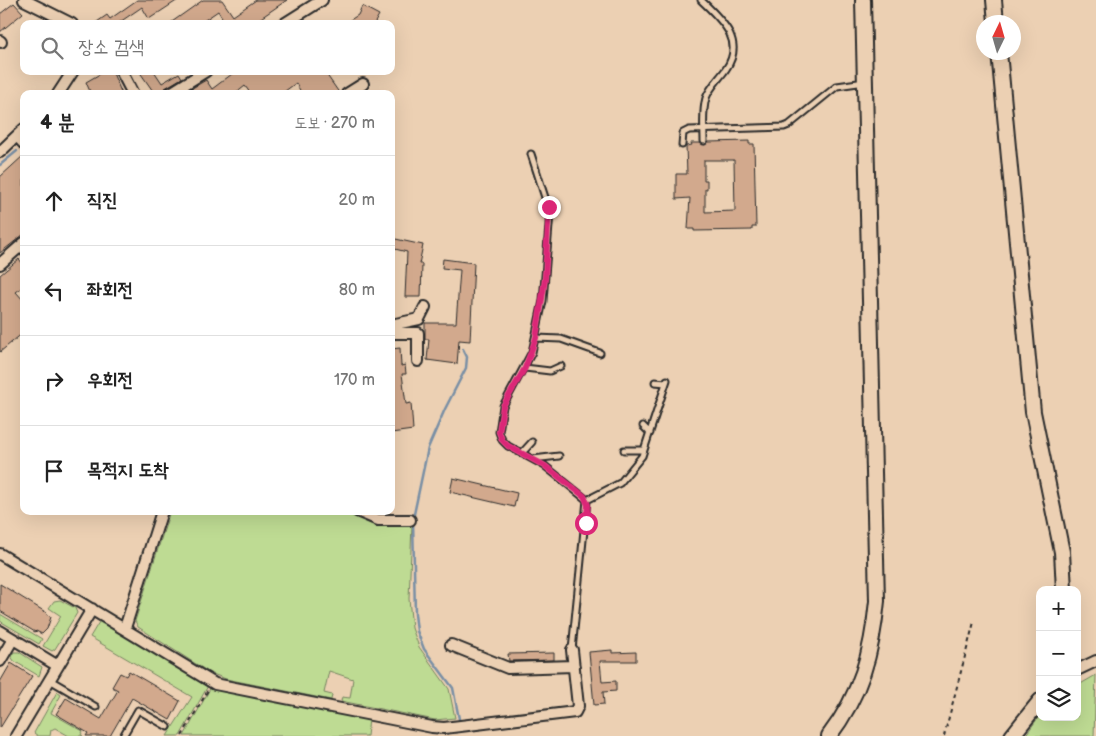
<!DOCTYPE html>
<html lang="ko">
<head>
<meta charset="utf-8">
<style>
	:root { --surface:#fff; --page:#f2f2f2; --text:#222; --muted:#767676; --line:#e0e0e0 }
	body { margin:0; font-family:"Balsamiq Sans","Poor Story",sans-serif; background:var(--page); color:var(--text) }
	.controls { position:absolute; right:15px; bottom:15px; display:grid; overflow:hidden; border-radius:10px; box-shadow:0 5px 20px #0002 }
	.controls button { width:45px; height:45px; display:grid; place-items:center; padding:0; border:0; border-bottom:1px solid var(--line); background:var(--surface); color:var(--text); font:25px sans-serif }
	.compass { position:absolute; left:976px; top:15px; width:45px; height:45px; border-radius:50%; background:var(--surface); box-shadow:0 5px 20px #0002; rotate:5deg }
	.stop { position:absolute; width:15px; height:15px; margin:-11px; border:4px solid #db2777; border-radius:50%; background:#fff }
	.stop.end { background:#db2777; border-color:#fff; box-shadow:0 1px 5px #0008 }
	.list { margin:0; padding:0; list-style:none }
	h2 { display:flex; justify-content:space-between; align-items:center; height:65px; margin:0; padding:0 20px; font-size:21px }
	h2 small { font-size:16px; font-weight:400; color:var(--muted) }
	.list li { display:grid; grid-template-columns:32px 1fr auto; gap:15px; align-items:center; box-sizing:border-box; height:90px; padding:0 20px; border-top:1px solid var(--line) }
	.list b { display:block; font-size:19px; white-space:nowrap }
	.list em { font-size:16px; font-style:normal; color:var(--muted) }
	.icon { flex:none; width:28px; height:28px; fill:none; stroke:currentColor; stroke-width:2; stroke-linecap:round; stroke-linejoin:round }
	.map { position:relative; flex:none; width:1096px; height:736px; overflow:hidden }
	.search { position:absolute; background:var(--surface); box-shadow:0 5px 20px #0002; left:20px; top:20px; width:375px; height:55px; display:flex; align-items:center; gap:12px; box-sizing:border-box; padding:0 18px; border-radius:10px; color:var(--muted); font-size:19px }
	.panel { position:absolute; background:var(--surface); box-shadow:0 5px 20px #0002; left:20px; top:90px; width:375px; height:425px; border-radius:10px }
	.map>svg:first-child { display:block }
	.green { fill:#bedb93; stroke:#74835f }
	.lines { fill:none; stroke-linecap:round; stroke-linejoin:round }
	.stream { stroke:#798fa5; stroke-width:2.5 }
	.building { fill:#d2a98d; stroke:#2b2b2b; fill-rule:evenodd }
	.lane-casing { stroke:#2b2b2b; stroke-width:9 }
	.street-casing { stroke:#2b2b2b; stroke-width:14 }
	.secondary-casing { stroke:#2b2b2b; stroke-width:18 }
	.path { stroke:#2b2b2b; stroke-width:2; stroke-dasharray:4 4; stroke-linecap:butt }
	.lane { stroke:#ecd0b3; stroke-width:5 }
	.street { stroke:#ecd0b3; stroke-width:10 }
	.secondary { stroke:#ecd0b3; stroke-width:14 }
	.route { stroke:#db2777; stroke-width:6 }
</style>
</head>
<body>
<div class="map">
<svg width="1096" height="736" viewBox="0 0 1096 736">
	<rect width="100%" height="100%" fill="#ecd0b3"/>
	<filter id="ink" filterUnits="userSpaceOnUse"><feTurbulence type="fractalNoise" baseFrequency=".02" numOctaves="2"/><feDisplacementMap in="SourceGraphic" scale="10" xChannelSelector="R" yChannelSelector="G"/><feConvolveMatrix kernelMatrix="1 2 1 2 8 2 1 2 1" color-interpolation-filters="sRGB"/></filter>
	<g filter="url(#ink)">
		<path class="green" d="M170,511H352L412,524L409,599L412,628L419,647L449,689L455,718L435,720L341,701L342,697L350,698L353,679L329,671L324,693L332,695L331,700L226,679L210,673L138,627L135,621Z
			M60,600L75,608L77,613L55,649L52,651L43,646L61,616L49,608L54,601Z
			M0,614L42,639L39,644L0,621Z
			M102,617L209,684L180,736H167L192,697L90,637Z
			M14,652H19L42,667L39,676L14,661L11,656Z
			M1096,675L1094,736H1025L1040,715V717H1077V686Z
			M212,685L369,719L367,736H184Z
			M57,692L61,695L51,713L83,731L81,735L83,736H69L55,728L51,730L50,736H38L34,733Z"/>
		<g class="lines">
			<path class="stream" d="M0,165L17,151
				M459,719L453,688L424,649L417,631L415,614L413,519L428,448L445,409L466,368L467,357L463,349"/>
		</g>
		<path class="building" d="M137,0H178L149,19L142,7L117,24H94L107,15L110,19Z
			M203,0H222L233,16L256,0H287L252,24H222L225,22L218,11L199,24H169Z
			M14,3L23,13L0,32V14Z
			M362,6L379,15L374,24H344L358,15Z
			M105,71H112L122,94H91L86,82Z
			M139,71H154L162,83L179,73L182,78L165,88L162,94H155Z
			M236,71H324L340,94H302L296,83L281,94H251L245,86L235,94H182L206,80L212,89Z
			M749,141V144H754L756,227H752V230L694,231V229H688L690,198L676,199V174H687L686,146L692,145L691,143H700L705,145L708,142ZM704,160H734L735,211L705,212V189H707V180H704Z
			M24,155V234L0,253V177Z
			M391,238L423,245L419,264H422L421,297H405L407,252L391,248Z
			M19,259L24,265V286L16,292L24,301V332L0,352V275Z
			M443,259L474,263L470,341L459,340L457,364L427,360L429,339H425V323H456L460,270L442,268Z
			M400,348L401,366L405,365L406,374H402L406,404L411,403L413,430L391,433V349Z
			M453,478L517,493L514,507L450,492Z
			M0,584L47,613L46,614L51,617L47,629L42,634L36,631L35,632L0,611Z
			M612,650V653L636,652V661H600L602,682L616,681V691L603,692L604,704L594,705L589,652Z
			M554,653V660L509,661L508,654Z
			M11,663L32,676L0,728V682Z
			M129,671L180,701L170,720L132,698L110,736H86L88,733L56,714L66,698L101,719L118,690L112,687L120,673L126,676Z"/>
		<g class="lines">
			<defs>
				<path id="lane" d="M701,0C720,19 746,40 726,69C719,79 710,87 706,98C702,112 704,127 704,141
					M682,145L683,133L689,130L784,127L789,125L837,86L865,82
					M531,154L550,213L543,301L532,352L503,406L499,432L502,440L508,446L545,466L587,500L572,650
					M536,338L561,339L600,353
					M525,368L550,371L561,366
					M655,382L666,383
					M643,426L650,433
					M624,450H644
					M522,453L532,442
					M533,459L559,456
					M587,500L620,483L642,456L667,380
					M50,680L96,707
					M123,736L138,710L168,727"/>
				<path id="street" d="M24,0L72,24
					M284,24L322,0
					M0,41L1,42
					M121,71L133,94
					M58,94L73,71
					M169,94L206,71
					M347,94L363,84
					M17,136L24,144
					M0,152L24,129
					M0,264L24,243
					M391,325L419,319L425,307
					M391,333H418V361
					M357,511L378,520H410
					M0,554L215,684L432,727L444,728L575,712L578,706L572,650
					M125,628L162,511
					M0,631L58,666
					M451,645L508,668L574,666
					M0,661L13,639
					M1077,670L1096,661
					M16,736L92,609"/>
				<path id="secondary" d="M994,0L996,22
					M999,52L1033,412L1062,552L1064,590
					M829,736C861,694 872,653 877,601L863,0
					M1012,736L1040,701"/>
			</defs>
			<use href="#lane" class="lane-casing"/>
			<use href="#street" class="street-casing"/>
			<use href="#secondary" class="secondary-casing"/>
			<path class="path" d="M182,736L208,690
				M944,736L974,622"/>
			<use href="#lane" class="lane"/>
			<use href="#street" class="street"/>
			<use href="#secondary" class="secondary"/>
		</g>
	</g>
	<g class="lines" filter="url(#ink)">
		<path class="route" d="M549,207L545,279L536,338L525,368L503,406L499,432L502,440L508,446L545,466L584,496L588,505L586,523"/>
	</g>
</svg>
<div class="controls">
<button>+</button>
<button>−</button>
<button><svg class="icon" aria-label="layers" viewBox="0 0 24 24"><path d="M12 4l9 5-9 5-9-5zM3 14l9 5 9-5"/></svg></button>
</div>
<svg class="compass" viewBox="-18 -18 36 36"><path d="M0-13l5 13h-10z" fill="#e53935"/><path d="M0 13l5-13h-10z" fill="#767676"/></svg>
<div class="stop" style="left:586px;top:523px"></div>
<div class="stop end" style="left:549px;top:207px"></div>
<div class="search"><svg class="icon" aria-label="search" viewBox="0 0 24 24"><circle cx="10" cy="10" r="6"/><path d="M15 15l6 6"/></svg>장소 검색</div>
<section class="panel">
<h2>4 분<small>도보 · 270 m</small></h2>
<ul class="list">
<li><svg class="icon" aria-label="ahead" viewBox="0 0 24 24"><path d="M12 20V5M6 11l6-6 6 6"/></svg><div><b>직진</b></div><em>20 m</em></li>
<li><svg class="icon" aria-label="left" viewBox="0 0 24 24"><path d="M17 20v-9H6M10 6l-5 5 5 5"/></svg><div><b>좌회전</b></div><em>80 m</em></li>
<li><svg class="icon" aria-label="right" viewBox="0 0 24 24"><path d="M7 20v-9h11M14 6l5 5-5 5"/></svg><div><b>우회전</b></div><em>170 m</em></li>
<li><svg class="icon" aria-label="arrive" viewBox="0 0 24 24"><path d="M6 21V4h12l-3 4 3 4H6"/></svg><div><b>목적지 도착</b></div></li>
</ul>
</section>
</div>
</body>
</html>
